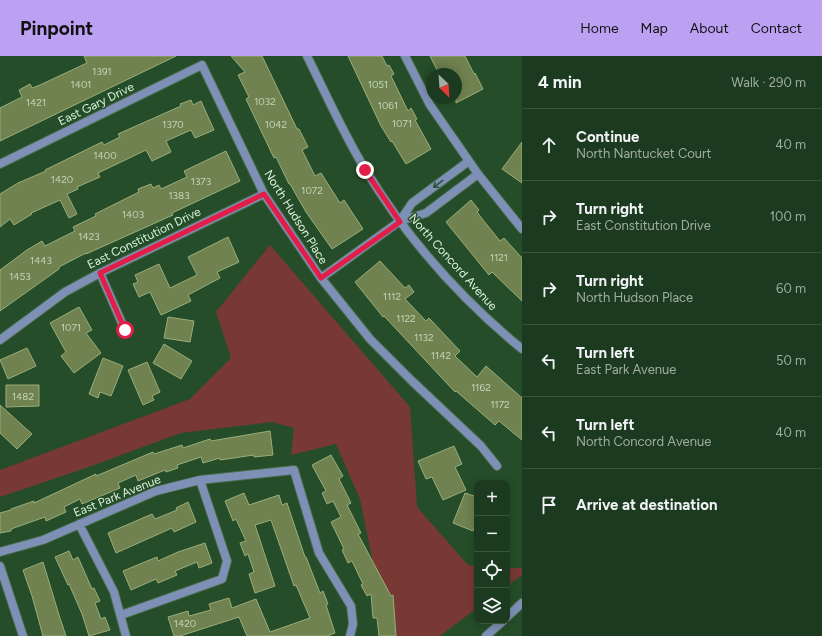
<!DOCTYPE html>
<html lang="en">
<head>
<meta charset="utf-8">
<style>
	:root { --surface:#1c3a1f; --page:#254128; --text:#f1f3f6; --muted:#a0ada4; --line:#3a543d; --accent:#bca0f2 }
	body { margin:0; font-family:Figtree,sans-serif; background:var(--page); color:var(--text) }
	.controls { position:absolute; right:12px; bottom:12px; display:grid; overflow:hidden; border-radius:8px; box-shadow:0 2px 10px #0003 }
	.controls button { width:36px; height:36px; display:grid; place-items:center; padding:0; border:0; border-bottom:1px solid var(--line); background:var(--surface); color:var(--text); font:20px sans-serif }
	.compass { position:absolute; left:426px; top:12px; width:36px; height:36px; border-radius:50%; background:var(--surface); box-shadow:0 2px 10px #0003; rotate:155deg }
	.stop { position:absolute; width:12px; height:12px; margin:-9px; border:3px solid #e11d48; border-radius:50%; background:#fff }
	.stop.end { background:#e11d48; border-color:#fff; box-shadow:0 1px 4px #0008 }
	.list { margin:0; padding:0; list-style:none }
	h2 { display:flex; justify-content:space-between; align-items:center; height:52px; margin:0; padding:0 16px; font-size:17px }
	h2 small { font-size:13px; font-weight:400; color:var(--muted) }
	.list li { display:grid; grid-template-columns:26px 1fr auto; gap:12px; align-items:center; box-sizing:border-box; height:72px; padding:0 16px; border-top:1px solid var(--line) }
	.list b { display:block; font-size:15px; white-space:nowrap }
	.list p { margin:0; font-size:13px; white-space:nowrap; color:var(--muted) }
	.list em { font-size:13px; font-style:normal; color:var(--muted) }
	.icon { flex:none; width:22px; height:22px; fill:none; stroke:currentColor; stroke-width:2; stroke-linecap:round; stroke-linejoin:round }
	.map { position:relative; flex:none; width:522px; height:580px; overflow:hidden }
	header { display:flex; align-items:center; gap:24px; box-sizing:border-box; height:56px; padding:0 20px; background:var(--accent); color:#111 }
	header strong { font-size:19px }
	nav { display:flex; gap:22px; margin-inline-start:auto; font-size:14px }
	main { display:flex }
	aside { flex:1; background:var(--surface) }
	.map>svg:first-child { display:block }
	.green { fill:#783935 }
	.building { fill:#6f824f; stroke:#9aae7a }
	.lines { fill:none; stroke-linecap:round; stroke-linejoin:round }
	.minor-casing { stroke:#466b49; stroke-width:10 }
	.tertiary-casing { stroke:#466b49; stroke-width:10 }
	.minor { stroke:#7f90b6; stroke-width:8 }
	.tertiary { stroke:#7f90b6; stroke-width:8 }
	.oneway { stroke:#2e5437 }
	.route { stroke:#e11d48; stroke-width:5 }
	.labels { text-anchor:middle; dominant-baseline:central; stroke-width:3; stroke-linejoin:round; paint-order:stroke }
	.number-label { font-size:10px; fill:#c0d6b8 }
	.street-label { font-size:12px; fill:#dbf2db; stroke:#254d29 }
</style>
</head>
<body>
<header>
<strong>Pinpoint</strong>
<nav><a>Home</a><a>Map</a><a>About</a><a>Contact</a></nav>
</header>
<main>
<div class="map">
<svg width="522" height="580" viewBox="0 0 522 580">
	<rect width="100%" height="100%" fill="#254d29"/>
	<path class="green" d="M270,189L410,351L417,451L468,509L477,510V552L440,580H388L360,443L336,388L291,399L294,372L272,366L181,377L83,413L0,441V414L190,343L231,302L216,256Z
		M507,512H522V519L507,530Z"/>
	<path class="building" d="M84,0H176L0,85V52L22,41L19,34L30,28L32,32L40,29L87,7Z
		M231,0H262L297,73H299L308,91L302,94L315,120L321,117L340,147L344,144L363,173L332,193L306,156L290,128H289L276,101L274,102L246,43L249,41L238,19L245,16Z
		M348,0H382L387,10L389,9L394,18L391,20L408,55L411,52L417,63L415,64L431,93L406,108L392,85L391,86L381,70Z
		M430,0H465L474,18L475,17L483,33L456,47V18H439Z
		M191,44L193,49L201,45L214,74L195,82L191,74L166,85L171,96L152,105L146,94L98,117L100,121L77,131L78,133L67,138L77,158L69,162L60,144L31,157L32,158L14,169L10,163L0,171V138L18,127L46,115L45,114L102,86L104,89L120,81L118,78L181,50L180,48Z
		M522,86V127L502,113Z
		M226,95L240,125L172,157L173,159L86,198V197L59,211V213L0,255V214L27,194L42,185L45,190L75,175L73,171L96,160L95,158L139,136L138,133L151,128L153,132L159,129L161,133L187,121L184,115Z
		M471,144L479,154L477,156L483,164L500,185L504,182L522,202V245L492,216L489,219L446,166Z
		M228,181L239,206L217,216L220,222L188,239L191,245L161,259L150,236L139,241L133,228L138,226L135,219L159,208L170,232L197,219L188,201Z
		M380,205L405,232L409,229L414,236L405,243L426,265L429,262L460,295L455,300L477,321L486,310L522,342V384L499,365L495,369L456,335L455,336L384,260L383,261L355,226Z
		M79,251L92,274L86,277L101,297L74,317L61,300L66,296L50,267Z
		M168,261L194,265L190,286L164,282Z
		M164,288L192,305L181,323L153,307Z
		M27,292L36,310L8,323L0,304Z
		M103,302L123,310L111,340L100,336L98,342L89,338Z
		M147,306L160,336L152,340L154,344L143,349L128,314Z
		M6,329H39V350L6,351Z
		M0,349L32,378L17,393L0,377Z
		M270,375L273,399L254,401V399L220,404V402L203,407L201,401L177,409L178,412L166,416L165,414L138,425L136,419L118,427L120,432L82,448L80,443L64,451L66,456L46,465L45,461L11,473V475L0,477V457L11,454V453L34,445V447L96,418V420L153,396L154,398L182,389L183,392L210,383L211,385Z
		M454,390L462,408L455,411L466,434L443,444L432,421L426,423L418,405Z
		M331,399L343,420L339,423L351,447L347,449L361,477L358,478L391,540L393,539L396,580H379L377,562H373L371,538L367,540L361,529L363,528L352,505L348,507L342,494L344,493L331,466L341,461L333,445L327,448L322,437L326,435L312,409Z
		M244,437L249,449L279,439L282,449L287,447L305,501H306L320,537L323,535L328,548L326,549L335,577L327,580H247L239,561L180,580H174L168,561L188,555L189,560L211,554L209,548L229,542L232,552L256,543L270,576L310,562L296,529L294,530L271,464L255,469L275,530L255,537L249,518L254,516L248,498L245,500L240,487L246,485L236,463L233,465L225,445Z
		M465,437L477,441V465L473,475L453,467Z
		M188,446L196,466L174,476L172,472L116,497L108,477L152,458L155,463L177,454L176,452Z
		M205,487L212,507L199,512L197,506L175,515L177,519L158,527L156,523L131,534L123,515L157,501L158,505L178,496Z
		M69,495L73,504L78,501L92,533L94,532L100,545L95,547L101,563L105,561L110,574L89,580L82,558L69,528L68,529L55,501Z
		M43,506L59,559L66,580H43L32,540L23,514Z"/>
	<g class="lines">
		<defs>
			<path id="minor" d="M307,0C326,38 343,77 365,113C406,181 461,243 522,293
				M405,0L430,49L478,118L522,173
				M0,108L202,9L264,138L321,222L370,283L412,325L481,390L497,410
				M400,165L412,147L469,105
				M100,217L125,274
				M321,222L400,165L426,157L478,118
				M0,284L65,236L100,217L264,138
				M79,468L114,536L126,580
				M0,496L43,484L156,435L200,424L294,414L319,497L351,550L353,568L350,580
				M0,510L23,580
				M121,559L222,523L227,505L200,424"/>
			<path id="tertiary" d="M507,561L522,547
				M486,580L503,565"/>
		</defs>
		<use href="#minor" class="minor-casing"/>
		<use href="#tertiary" class="tertiary-casing"/>
		<use href="#minor" class="minor"/>
		<use href="#tertiary" class="tertiary"/>
	</g>
	<defs><path id="oneway-shaft" d="M-6 0H5M1.5-3L5.5 0L1.5 3" fill="none" stroke-width="1.6" stroke-linecap="round" stroke-linejoin="round"/></defs>
	<use class="oneway" href="#oneway-shaft" transform="translate(438 128) rotate(143)"/>
	<g class="lines">
		<path class="route" d="M125,274L100,217L264,138L321,222L400,166L365,114"/>
	</g>
	<g class="labels">
		<g class="number-label">
			<text x="102" y="15">1391</text>
			<text x="81" y="28">1401</text>
			<text x="378" y="28">1051</text>
			<text x="265" y="45">1032</text>
			<text x="36" y="46">1421</text>
			<text x="388" y="49">1061</text>
			<text x="402" y="67">1071</text>
			<text x="173" y="68">1370</text>
			<text x="276" y="68">1042</text>
			<text x="105" y="99">1400</text>
			<text x="62" y="123">1420</text>
			<text x="201" y="125">1373</text>
			<text x="312" y="134">1072</text>
			<text x="179" y="139">1383</text>
			<text x="133" y="158">1403</text>
			<text x="89" y="180">1423</text>
			<text x="499" y="201">1121</text>
			<text x="41" y="204">1443</text>
			<text x="20" y="220">1453</text>
			<text x="392" y="240">1112</text>
			<text x="406" y="262">1122</text>
			<text x="71" y="271">1071</text>
			<text x="424" y="281">1132</text>
			<text x="441" y="299">1142</text>
			<text x="481" y="331">1162</text>
			<text x="23" y="340">1482</text>
			<text x="500" y="348">1172</text>
			<text x="185" y="567">1420</text>
		</g>
		<g class="street-label">
			<text transform="translate(96 48) rotate(-26)">East Gary Drive</text>
			<text transform="translate(296 161) rotate(58)">North Hudson Place</text>
			<text transform="translate(144 182) rotate(-26)">East Constitution Drive</text>
			<text transform="translate(453 206) rotate(48)">North Concord Avenue</text>
			<text transform="translate(117 440) rotate(-22)">East Park Avenue</text>
		</g>
	</g>
</svg>
<div class="controls">
<button>+</button>
<button>−</button>
<button><svg class="icon" aria-label="locate" viewBox="0 0 24 24"><circle cx="12" cy="12" r="6"/><path d="M12 2v4M12 18v4M2 12h4M18 12h4"/></svg></button>
<button><svg class="icon" aria-label="layers" viewBox="0 0 24 24"><path d="M12 4l9 5-9 5-9-5zM3 14l9 5 9-5"/></svg></button>
</div>
<svg class="compass" viewBox="-18 -18 36 36"><path d="M0-13l5 13h-10z" fill="#e53935"/><path d="M0 13l5-13h-10z" fill="#a0ada4"/></svg>
<div class="stop" style="left:125px;top:274px"></div>
<div class="stop end" style="left:365px;top:114px"></div>
</div>
<aside>
<h2>4 min<small>Walk · 290 m</small></h2>
<ul class="list">
<li><svg class="icon" aria-label="ahead" viewBox="0 0 24 24"><path d="M12 20V5M6 11l6-6 6 6"/></svg><div><b>Continue</b><p>North Nantucket Court</p></div><em>40 m</em></li>
<li><svg class="icon" aria-label="right" viewBox="0 0 24 24"><path d="M7 20v-9h11M14 6l5 5-5 5"/></svg><div><b>Turn right</b><p>East Constitution Drive</p></div><em>100 m</em></li>
<li><svg class="icon" aria-label="right" viewBox="0 0 24 24"><path d="M7 20v-9h11M14 6l5 5-5 5"/></svg><div><b>Turn right</b><p>North Hudson Place</p></div><em>60 m</em></li>
<li><svg class="icon" aria-label="left" viewBox="0 0 24 24"><path d="M17 20v-9H6M10 6l-5 5 5 5"/></svg><div><b>Turn left</b><p>East Park Avenue</p></div><em>50 m</em></li>
<li><svg class="icon" aria-label="left" viewBox="0 0 24 24"><path d="M17 20v-9H6M10 6l-5 5 5 5"/></svg><div><b>Turn left</b><p>North Concord Avenue</p></div><em>40 m</em></li>
<li><svg class="icon" aria-label="arrive" viewBox="0 0 24 24"><path d="M6 21V4h12l-3 4 3 4H6"/></svg><div><b>Arrive at destination</b></div></li>
</ul>
</aside>
</main>
</body>
</html>
